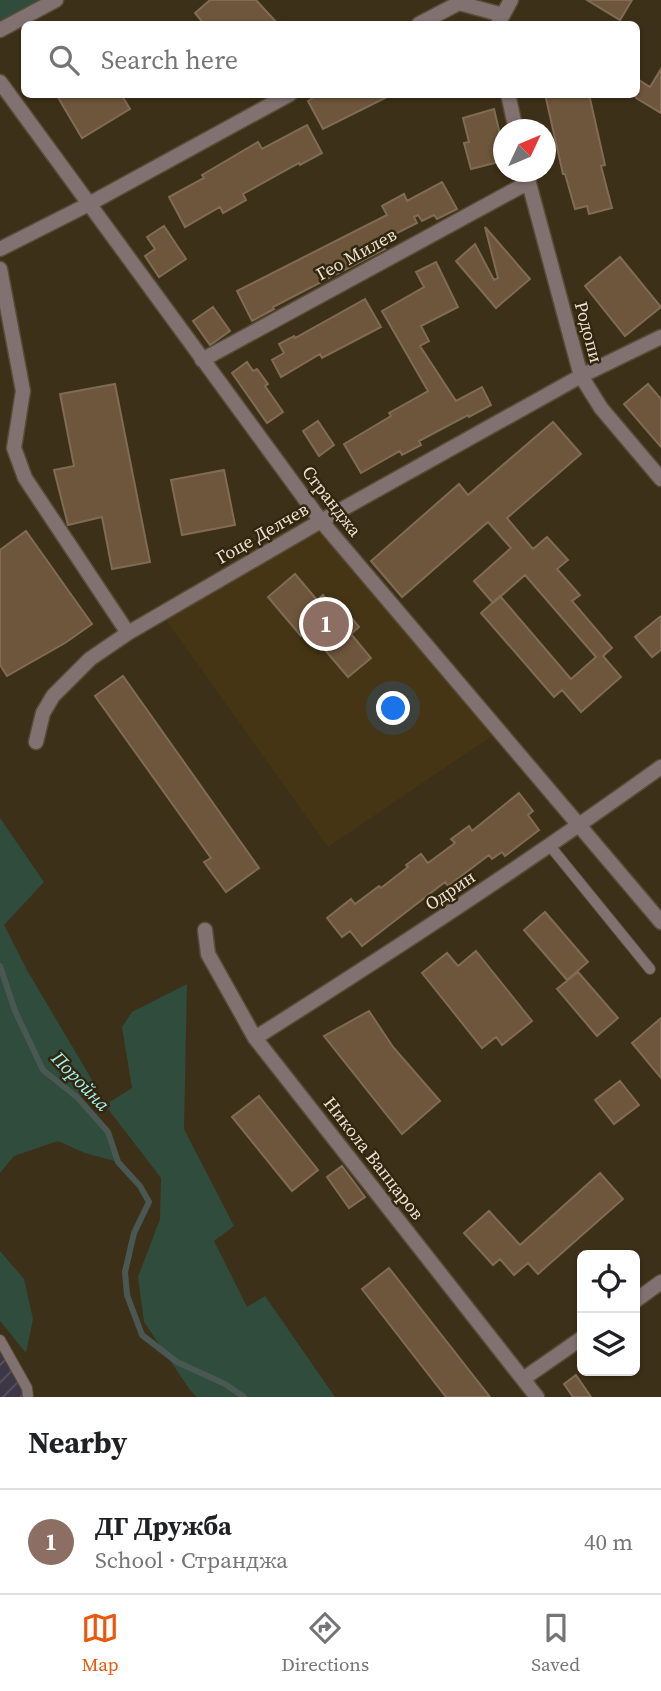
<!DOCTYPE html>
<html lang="en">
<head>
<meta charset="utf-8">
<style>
	:root { --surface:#fff; --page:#f2f2f2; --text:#202124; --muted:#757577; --line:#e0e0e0; --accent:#ea580c }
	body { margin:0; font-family:"Source Serif 4",serif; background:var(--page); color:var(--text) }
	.controls { position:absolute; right:21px; bottom:21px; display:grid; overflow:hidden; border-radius:10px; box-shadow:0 2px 5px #0004 }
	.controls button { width:63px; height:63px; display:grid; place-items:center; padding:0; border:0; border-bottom:2px solid var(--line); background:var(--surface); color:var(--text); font:35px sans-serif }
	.compass { position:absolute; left:493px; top:119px; width:63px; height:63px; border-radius:50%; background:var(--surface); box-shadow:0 2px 5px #0004; rotate:46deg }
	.you { position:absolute; left:394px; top:709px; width:24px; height:24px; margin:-18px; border:5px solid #fff; border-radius:50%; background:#1a73e8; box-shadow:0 0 0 10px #1a73e833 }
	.badge { display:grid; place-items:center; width:46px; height:46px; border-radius:50%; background:var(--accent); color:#fff; font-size:23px; font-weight:700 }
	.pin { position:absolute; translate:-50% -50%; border:4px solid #fff; box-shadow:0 2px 7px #0006 }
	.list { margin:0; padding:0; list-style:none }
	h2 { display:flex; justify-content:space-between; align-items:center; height:91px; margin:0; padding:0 28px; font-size:30px }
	h2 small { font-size:23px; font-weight:400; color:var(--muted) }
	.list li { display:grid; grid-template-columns:46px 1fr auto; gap:21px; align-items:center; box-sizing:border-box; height:105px; padding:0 28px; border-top:2px solid var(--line) }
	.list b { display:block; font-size:26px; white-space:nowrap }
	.list p { margin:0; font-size:23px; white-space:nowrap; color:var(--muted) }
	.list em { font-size:23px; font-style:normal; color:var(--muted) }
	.icon { flex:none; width:38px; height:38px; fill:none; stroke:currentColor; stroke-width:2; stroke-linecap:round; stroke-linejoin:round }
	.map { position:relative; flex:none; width:661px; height:1397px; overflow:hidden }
	.search { position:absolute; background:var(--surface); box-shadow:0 2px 5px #0004; left:21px; right:21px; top:21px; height:77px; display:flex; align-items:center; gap:18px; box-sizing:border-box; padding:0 24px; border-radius:10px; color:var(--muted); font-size:26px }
	.sheet { height:196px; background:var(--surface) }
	nav { display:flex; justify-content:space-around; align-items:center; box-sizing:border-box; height:98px; border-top:2px solid var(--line); background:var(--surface); font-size:19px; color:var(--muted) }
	nav a { display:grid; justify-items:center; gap:4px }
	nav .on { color:var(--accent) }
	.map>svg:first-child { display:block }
	.industrial { fill:url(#industrial-furrows) }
	.built { fill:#453515 }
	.green { fill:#2f4c3c }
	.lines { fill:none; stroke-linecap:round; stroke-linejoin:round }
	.stream { stroke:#4a5854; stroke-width:6 }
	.building { fill:#6e563c; stroke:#806b55; stroke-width:2 }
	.service-casing { stroke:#594c36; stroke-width:12 }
	.minor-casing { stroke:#594c36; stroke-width:17 }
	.service { stroke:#817271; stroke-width:10 }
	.minor { stroke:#817271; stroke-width:14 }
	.labels { text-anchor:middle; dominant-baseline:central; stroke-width:5; stroke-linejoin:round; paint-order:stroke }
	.street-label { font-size:18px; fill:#ebe2d4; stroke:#33260e }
	.water-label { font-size:19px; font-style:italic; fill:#a1f3f4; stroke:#33260e }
</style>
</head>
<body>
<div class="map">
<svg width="661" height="1397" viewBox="0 0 661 1397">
	<defs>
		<pattern id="industrial-furrows" width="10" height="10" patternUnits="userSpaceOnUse" patternTransform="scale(1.75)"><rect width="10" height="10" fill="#3c3647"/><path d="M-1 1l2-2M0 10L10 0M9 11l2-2" fill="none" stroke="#585361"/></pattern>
	</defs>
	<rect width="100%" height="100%" fill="#3d3018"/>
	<path class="industrial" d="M0,1340L28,1397H0Z"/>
	<path class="built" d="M321,521L499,731L328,847L161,613Z"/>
	<path class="green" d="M0,0H56L0,30Z
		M0,818L44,882L4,925L27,970L95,1085L78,1098L108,1132L118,1162L85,1153L58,1141L14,1156L0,1173Z
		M187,984L184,1129L234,1226L214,1241L247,1307L265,1296L335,1397H197L190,1390L144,1322L138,1277L160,1219L161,1178L105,1105L132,1088L122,1027L132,1012Z
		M0,1251L24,1279L33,1319L26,1353L0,1321Z"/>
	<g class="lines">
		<path class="stream" d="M0,966L15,1011L43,1070L78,1098L108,1132L118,1162L140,1186L149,1202L134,1233L125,1272L127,1295L142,1335L177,1362L225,1384L244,1397"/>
	</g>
	<path class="building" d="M210,0H256L278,24H204L195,13Z
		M587,0H632L620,20Z
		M661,69V113L636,98V78L650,87Z
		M56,94H121L130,109L82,138Z
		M319,94H393L323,129L308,101Z
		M545,94H589L605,165L601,166L612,208L589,214L587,206L575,209L565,174H563Z
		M494,109L503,147V161L471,169L464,143L469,142L463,118Z
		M307,125L322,153L300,165L299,163L243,194L246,200L223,213L220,207L185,227L169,197L204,178L202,175L258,142L262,149Z
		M442,182L457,209L437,219L434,215L422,221L418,215L414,217L417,223L381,241L385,249L273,307L274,309L252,321L237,291L387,215L382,206L404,194L407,201Z
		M164,226L186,259L159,277L145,256L155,249L147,237Z
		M485,227L530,279L496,308L456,261L475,244L494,280L498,278Z
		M620,257L661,307L625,336L585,286Z
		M436,262L458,307L421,326L429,341L420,346L456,401L482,387L491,405L469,417L468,415L419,441L421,445L402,455L400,451L361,473L344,444L391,416L389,413L428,391L382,311L424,287L416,272Z
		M365,299L381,327L322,358L320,354L281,377L272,360L284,353L279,344L294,336L295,338Z
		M213,307L230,331L210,345L193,321Z
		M247,362L253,371L257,369L268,384L265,386L283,412L267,423L232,373Z
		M115,384L150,562L112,569L102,517L68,525L54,470L74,466L60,394Z
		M648,384L661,399V447L624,404Z
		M318,421L334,445L319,456L303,431Z
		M553,422L581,454L507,518L533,549L547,537L568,560L557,569L580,595L572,601L612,648L603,656L621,677L581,712L562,690L554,697L481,613L500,596L571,679L596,657L525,575L493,603L474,581L511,548L488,522L402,597L371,561L459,484L468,495Z
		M224,470L235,525L182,535L171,480Z
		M26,531L92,624L65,643L7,676L0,665V550Z
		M295,574L317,600L323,595L343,620L349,615L359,627L351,634L371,658L348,677L308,630L301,636L268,597Z
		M661,616V650L652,657L635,637Z
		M123,676L259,868L226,892L204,862L211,858L95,696Z
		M519,793L533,811L528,815L539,830L505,856L502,852L492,859L489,855L448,886L445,882L362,946L350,931L342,937L327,918L351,899L355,904L379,886L381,888L408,867L406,865L421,854L428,863L455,843L451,839L469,826L472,831Z
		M545,912L588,962L567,980L524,930Z
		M476,951L532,1021L502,1045L496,1037L482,1048L422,973L447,953L458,966Z
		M578,972L618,1018L597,1036L557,989Z
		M369,1011L393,1047L440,1101L402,1134L324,1036Z
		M661,1018V1078L632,1043Z
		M620,1081L639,1105L614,1124L595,1100Z
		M259,1096L318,1170L292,1191L232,1117Z
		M342,1166L365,1197L349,1208L327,1177Z
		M600,1173L623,1199L538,1274L528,1263L514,1275L500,1259L493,1265L464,1233L489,1211L520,1245Z
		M389,1268L490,1397H446L362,1289Z
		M576,1375L591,1397H573L564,1384Z"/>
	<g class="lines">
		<defs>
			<path id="service" d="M550,846L650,969
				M0,1340L27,1388L28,1397"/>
			<path id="minor" d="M419,24L459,3L503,15
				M498,24L511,0
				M0,30L56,0
				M0,82L321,521L661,922
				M508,94L516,130
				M526,172L581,376L601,408L661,479
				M0,249L89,204L290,94
				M0,269L23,391L14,448L25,478L128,633
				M202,360L529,182
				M36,742L43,713L53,696L90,659L128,633L321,521L581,376L661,337
				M205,930L208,954L255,1038L537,1397
				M255,1038C393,951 529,862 661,767
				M635,1301L661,1282
				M523,1379L582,1338"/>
		</defs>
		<use href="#service" class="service-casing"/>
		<use href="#minor" class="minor-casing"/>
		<use href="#service" class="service"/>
		<use href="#minor" class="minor"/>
	</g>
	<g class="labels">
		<g class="street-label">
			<text transform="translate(356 254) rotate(-29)">Гео Милев</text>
			<text transform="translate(589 332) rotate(75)">Родопи</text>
			<text transform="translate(332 501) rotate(52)">Странджа</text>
			<text transform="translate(262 533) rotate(-30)">Гоце Делчев</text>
			<text transform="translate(450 890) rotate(-34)">Одрин</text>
			<text transform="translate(374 1158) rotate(52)">Никола Вапцаров</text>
		</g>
		<g class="water-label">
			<text transform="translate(81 1081) rotate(46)">Поройна</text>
		</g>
	</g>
</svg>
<div class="controls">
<button><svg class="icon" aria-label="locate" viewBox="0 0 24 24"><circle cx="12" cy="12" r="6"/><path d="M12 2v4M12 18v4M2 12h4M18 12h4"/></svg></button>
<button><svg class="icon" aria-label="layers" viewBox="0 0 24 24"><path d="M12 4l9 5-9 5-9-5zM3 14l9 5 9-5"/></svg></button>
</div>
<svg class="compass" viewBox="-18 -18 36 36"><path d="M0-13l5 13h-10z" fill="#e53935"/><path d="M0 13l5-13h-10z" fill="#757577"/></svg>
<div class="you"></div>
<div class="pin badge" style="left:326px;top:624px;background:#8d6e63">1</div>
<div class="search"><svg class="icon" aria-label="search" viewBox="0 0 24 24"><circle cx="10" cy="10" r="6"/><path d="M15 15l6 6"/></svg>Search here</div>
</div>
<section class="sheet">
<h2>Nearby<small></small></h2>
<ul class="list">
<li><span class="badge" style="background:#8d6e63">1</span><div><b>ДГ Дружба</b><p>School · Странджа</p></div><em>40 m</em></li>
</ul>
</section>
<nav>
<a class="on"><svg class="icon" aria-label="map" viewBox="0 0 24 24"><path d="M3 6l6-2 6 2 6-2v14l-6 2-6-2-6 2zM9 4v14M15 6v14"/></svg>Map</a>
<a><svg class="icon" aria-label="directions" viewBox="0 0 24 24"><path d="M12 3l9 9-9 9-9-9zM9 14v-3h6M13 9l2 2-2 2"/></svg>Directions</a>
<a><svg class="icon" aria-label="saved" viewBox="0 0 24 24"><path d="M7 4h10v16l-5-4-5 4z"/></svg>Saved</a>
</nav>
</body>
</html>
